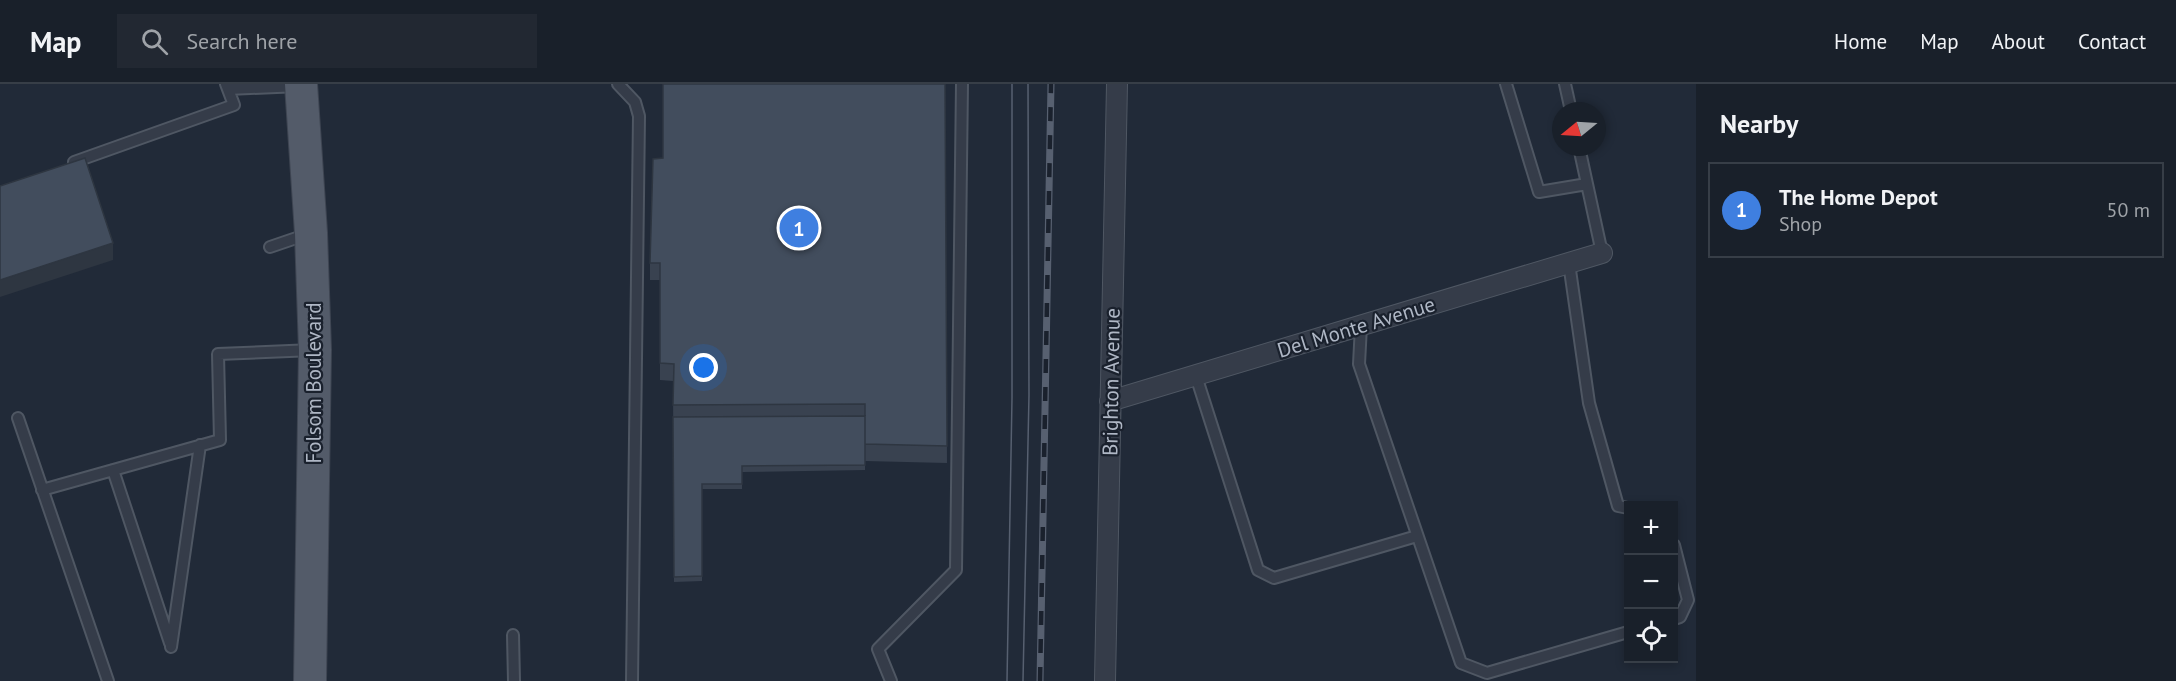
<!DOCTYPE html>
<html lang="en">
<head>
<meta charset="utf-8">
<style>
	:root { --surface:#19202a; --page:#222832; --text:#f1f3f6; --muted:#9fa3a8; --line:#373e47; --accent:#83aaf6 }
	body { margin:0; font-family:"PT Sans",sans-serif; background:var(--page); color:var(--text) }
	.controls { position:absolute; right:18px; bottom:18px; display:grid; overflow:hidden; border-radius:0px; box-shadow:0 3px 9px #0003 }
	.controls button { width:54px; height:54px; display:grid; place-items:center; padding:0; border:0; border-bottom:2px solid var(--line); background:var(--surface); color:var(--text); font:30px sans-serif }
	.compass { position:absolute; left:1552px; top:18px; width:54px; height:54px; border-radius:50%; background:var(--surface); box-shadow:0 3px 9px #0003; rotate:252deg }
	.you { position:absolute; left:704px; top:284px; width:21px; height:21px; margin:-15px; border:4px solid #fff; border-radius:50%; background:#1a73e8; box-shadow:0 0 0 9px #1a73e833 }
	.badge { display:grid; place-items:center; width:39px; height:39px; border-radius:50%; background:var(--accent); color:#fff; font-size:20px; font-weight:700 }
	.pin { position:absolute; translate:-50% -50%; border:3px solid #fff; box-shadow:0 2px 6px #0006 }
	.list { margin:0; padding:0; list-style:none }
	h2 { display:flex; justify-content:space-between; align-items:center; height:78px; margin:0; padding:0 24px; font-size:26px }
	h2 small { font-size:20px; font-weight:400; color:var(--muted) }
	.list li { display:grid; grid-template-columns:39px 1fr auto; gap:18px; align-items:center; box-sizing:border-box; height:96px; margin:0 12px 12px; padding:0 12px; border:2px solid var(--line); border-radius:0px }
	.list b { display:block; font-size:22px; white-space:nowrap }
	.list p { margin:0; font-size:20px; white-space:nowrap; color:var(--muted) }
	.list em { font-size:20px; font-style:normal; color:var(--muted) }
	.icon { flex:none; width:33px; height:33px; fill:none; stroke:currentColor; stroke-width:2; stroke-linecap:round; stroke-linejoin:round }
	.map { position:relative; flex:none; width:1696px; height:597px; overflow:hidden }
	header { display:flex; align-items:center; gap:36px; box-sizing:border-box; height:84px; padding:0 30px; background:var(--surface); border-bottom:2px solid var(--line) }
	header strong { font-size:28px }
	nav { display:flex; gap:33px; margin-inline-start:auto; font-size:21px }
	.search { width:420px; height:54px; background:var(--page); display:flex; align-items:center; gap:15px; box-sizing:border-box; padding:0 21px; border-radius:0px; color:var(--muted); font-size:22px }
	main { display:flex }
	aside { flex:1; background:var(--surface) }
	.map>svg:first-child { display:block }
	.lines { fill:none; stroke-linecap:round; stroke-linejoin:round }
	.service-casing { stroke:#4f5763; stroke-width:14 }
	.minor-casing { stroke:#4f5763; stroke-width:22 }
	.primary-casing { stroke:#3e4552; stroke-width:34 }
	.service { stroke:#353c49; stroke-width:10 }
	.minor { stroke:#353c49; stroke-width:20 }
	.primary { stroke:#535b69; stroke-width:32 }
	.tram { stroke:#576070; stroke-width:1.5 }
	.rail-casing { stroke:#576070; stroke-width:7 }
	.rail { stroke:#1a212d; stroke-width:4.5; stroke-dasharray:14; stroke-linecap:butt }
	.wall { fill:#394250 }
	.shaded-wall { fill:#2e3641 }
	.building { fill:#424d5d; stroke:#2e3641; stroke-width:1.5 }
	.labels { text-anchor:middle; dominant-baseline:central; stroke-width:4.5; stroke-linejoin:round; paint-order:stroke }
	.street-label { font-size:21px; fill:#afb7c5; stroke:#1a212d }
</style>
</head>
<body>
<header>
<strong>Map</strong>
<div class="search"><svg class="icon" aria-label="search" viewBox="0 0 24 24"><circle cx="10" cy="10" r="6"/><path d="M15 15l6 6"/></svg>Search here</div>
<nav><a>Home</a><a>Map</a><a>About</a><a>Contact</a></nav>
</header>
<main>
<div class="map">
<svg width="1696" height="597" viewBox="0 0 1696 597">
	<rect width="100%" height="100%" fill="#212a38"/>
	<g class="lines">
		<defs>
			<path id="service" d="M618,0L635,18L639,32L632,597
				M1506,0L1539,108L1587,100
				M1565,0L1571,27
				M228,5L300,2
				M1579,63L1602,169
				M74,78L234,21L226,0
				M270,163L308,150
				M1569,179L1589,319L1618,422L1628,424
				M1361,242L1359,280L1461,579L1487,589L1628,548
				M1196,292L1258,486L1274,494L1417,452
				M18,334L108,597
				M113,386L170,559
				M42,406L220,356L218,270L313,266
				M1674,461L1688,516L1680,533L1674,535
				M513,551L514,597
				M171,563L200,361
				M891,597L878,565L956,486L962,0"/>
			<path id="minor" d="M1110,317L1602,169
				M1105,597L1117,0"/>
			<path id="primary" d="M301,0L311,149L315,266L310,597"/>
		</defs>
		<use href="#service" class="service-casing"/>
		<use href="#minor" class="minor-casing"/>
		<use href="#primary" class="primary-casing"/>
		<use href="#service" class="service"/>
		<use href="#minor" class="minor"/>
		<use href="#primary" class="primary"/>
		<path class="tram" d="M1007,597L1012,314V0
			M1023,597L1029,311L1028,0"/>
		<defs>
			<path id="rail" d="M1040,597L1051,0"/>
		</defs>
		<use href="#rail" class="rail-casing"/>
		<use href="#rail" class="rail"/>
	</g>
	<path class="wall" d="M945,0L947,379L865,377V386L742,388V405H702V497L674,498L673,297L660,296V196H650V179L663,74Z"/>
	<path class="shaded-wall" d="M113,159V176L0,213V196Z"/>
	<path class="building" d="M663,0H945L947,362L865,360V320L673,321L674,280L660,279V179H650L653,75L663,74Z
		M85,74L113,159L0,196V102Z
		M865,332V381L742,382V400H702V492L674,493L673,333Z"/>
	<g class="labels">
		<g class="street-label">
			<text transform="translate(1356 243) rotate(-17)">Del Monte Avenue</text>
			<text transform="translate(1111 298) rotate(-89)">Brighton Avenue</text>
			<text transform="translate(313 299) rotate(-90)">Folsom Boulevard</text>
		</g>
	</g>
</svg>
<div class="controls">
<button>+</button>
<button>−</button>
<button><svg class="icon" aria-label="locate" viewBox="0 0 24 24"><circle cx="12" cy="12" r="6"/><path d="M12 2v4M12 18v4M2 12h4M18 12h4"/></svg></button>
</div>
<svg class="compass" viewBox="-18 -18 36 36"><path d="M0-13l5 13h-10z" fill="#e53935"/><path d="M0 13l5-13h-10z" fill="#9fa3a8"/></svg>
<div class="you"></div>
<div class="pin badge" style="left:799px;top:144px;background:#3f7fe0">1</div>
</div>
<aside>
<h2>Nearby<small></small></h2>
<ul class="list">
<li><span class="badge" style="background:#3f7fe0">1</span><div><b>The Home Depot</b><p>Shop</p></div><em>50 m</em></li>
</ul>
</aside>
</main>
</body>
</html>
